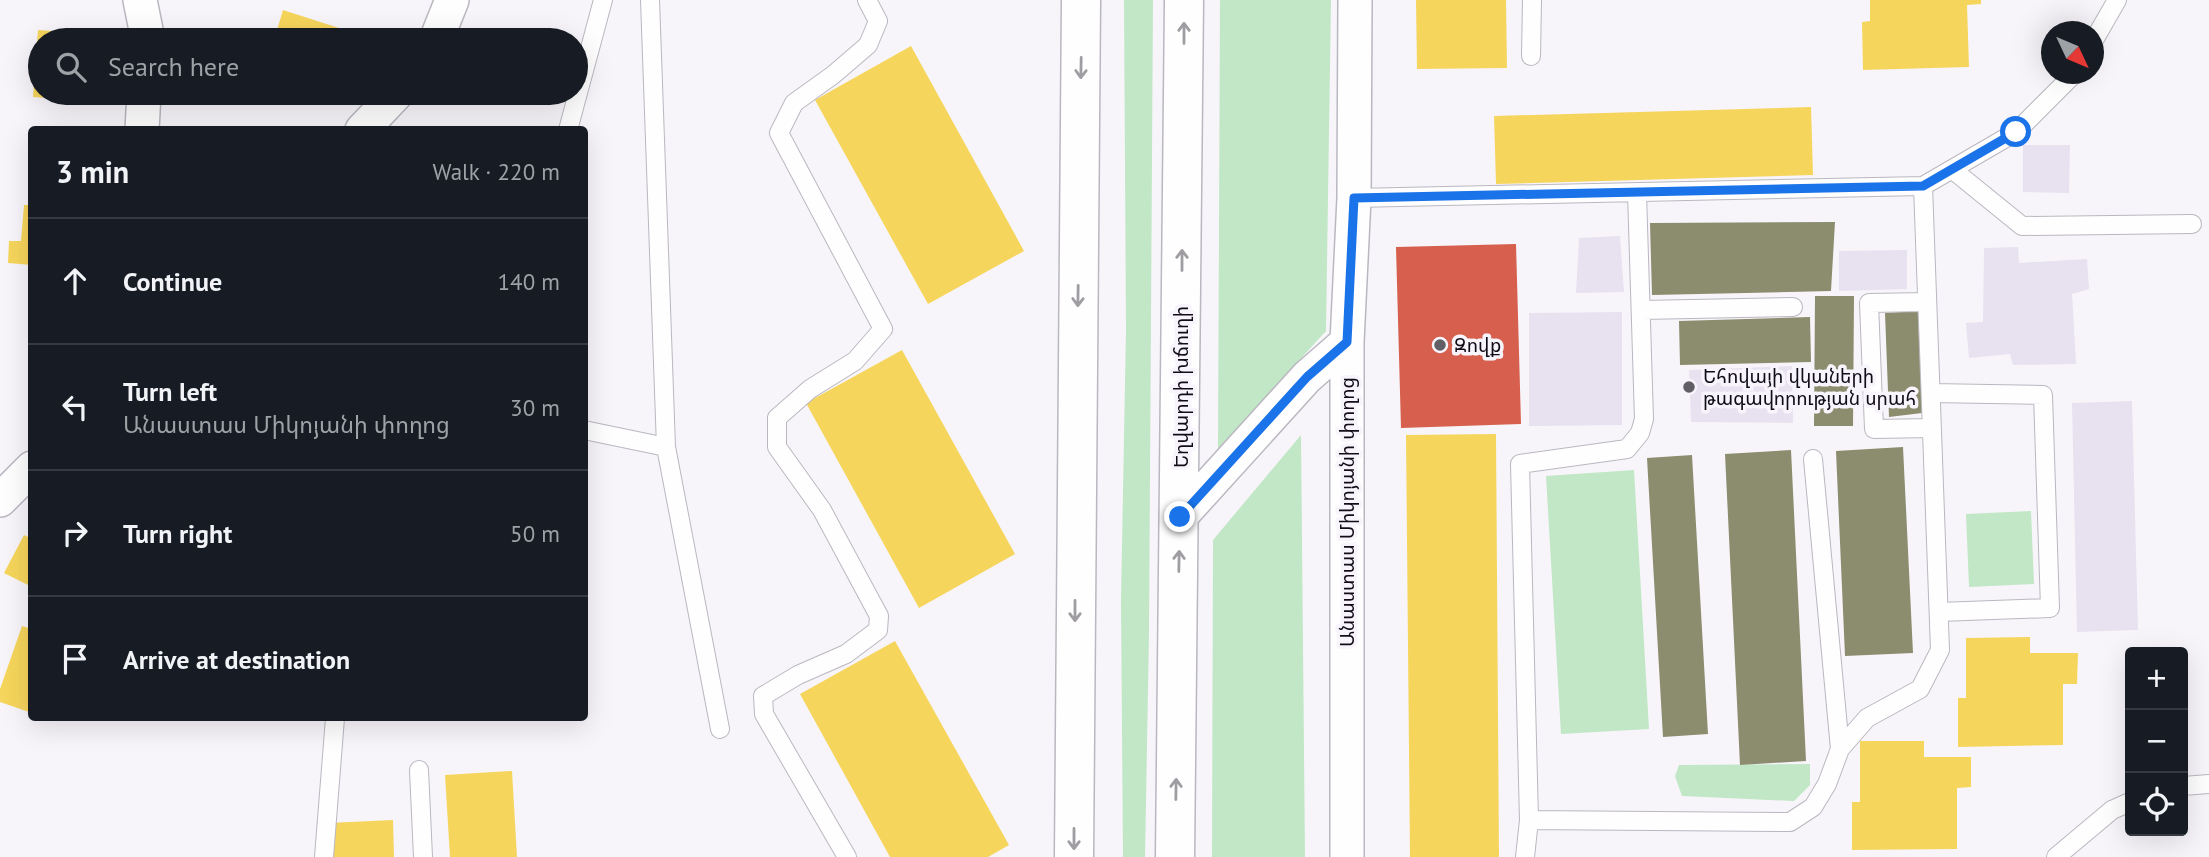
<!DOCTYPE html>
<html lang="en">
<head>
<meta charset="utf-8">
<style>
	:root { --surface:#171b24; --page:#242831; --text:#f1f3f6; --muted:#9ea1a6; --line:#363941 }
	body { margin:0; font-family:"PT Sans","Noto Sans Armenian",sans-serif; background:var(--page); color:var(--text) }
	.controls { position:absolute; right:21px; bottom:21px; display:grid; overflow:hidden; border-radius:7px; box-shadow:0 7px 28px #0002 }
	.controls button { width:63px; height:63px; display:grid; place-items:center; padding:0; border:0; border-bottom:2px solid var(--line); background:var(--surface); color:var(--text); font:35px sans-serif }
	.compass { position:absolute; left:2041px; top:21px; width:63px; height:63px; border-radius:50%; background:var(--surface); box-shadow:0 7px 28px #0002; rotate:134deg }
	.stop { position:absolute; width:21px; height:21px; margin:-16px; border:5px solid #1a73e8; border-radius:50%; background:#fff }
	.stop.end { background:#1a73e8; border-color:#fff; box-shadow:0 2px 7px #0008 }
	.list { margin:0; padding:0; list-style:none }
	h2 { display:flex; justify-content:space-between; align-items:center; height:91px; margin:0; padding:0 28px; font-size:30px }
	h2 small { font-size:23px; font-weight:400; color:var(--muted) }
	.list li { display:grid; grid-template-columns:46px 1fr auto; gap:21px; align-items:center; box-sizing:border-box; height:126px; padding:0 28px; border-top:2px solid var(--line) }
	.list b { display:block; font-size:26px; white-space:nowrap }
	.list p { margin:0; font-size:23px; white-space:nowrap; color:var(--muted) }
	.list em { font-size:23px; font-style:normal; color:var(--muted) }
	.icon { flex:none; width:38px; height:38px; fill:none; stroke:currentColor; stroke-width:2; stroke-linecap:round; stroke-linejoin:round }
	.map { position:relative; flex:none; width:2209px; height:857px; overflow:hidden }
	.search { position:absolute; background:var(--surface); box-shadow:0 7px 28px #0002; left:28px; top:28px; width:560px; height:77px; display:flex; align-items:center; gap:18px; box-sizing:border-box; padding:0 24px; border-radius:38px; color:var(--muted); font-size:26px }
	.panel { position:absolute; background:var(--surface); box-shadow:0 7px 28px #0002; left:28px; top:126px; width:560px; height:595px; border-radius:7px }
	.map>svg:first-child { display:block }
	.green { fill:#c1e7c6 }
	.homes { fill:#f6d55c }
	.shops { fill:#d6604d }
	.industry { fill:#8c8c6e }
	.building { fill:#e8e1f0 }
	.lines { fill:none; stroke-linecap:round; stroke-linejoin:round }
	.service-casing { stroke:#bab7c0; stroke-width:20 }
	.minor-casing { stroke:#bab7c0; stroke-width:36 }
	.primary-casing { stroke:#bab7c0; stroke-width:41 }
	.service { stroke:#fefefe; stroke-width:18 }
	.minor { stroke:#fefefe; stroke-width:33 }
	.primary { stroke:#fefefe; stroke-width:38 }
	.oneway { stroke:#9f9da2 }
	.route { stroke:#1a73e8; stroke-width:9 }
	.poi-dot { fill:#625e66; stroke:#f7f4fb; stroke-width:2.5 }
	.labels { text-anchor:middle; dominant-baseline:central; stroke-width:7; stroke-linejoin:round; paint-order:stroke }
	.poi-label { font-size:19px; fill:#110c17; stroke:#f7f4fb; text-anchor:start }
	.street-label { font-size:19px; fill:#110c17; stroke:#f7f4fb }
</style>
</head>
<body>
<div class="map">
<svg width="2209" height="857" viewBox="0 0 2209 857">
	<rect width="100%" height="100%" fill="#f7f5fa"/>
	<path class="green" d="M1124,0H1153L1149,633L1145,857H1123L1121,600L1126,329Z
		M1220,0H1331L1326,331L1218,449Z
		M1301,435L1305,857H1212L1213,540Z
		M1634,470L1649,729L1561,734L1546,476Z
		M2031,511L2034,584L1969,587L1966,514Z
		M1810,764V785L1794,801L1682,796L1675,776L1679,765Z"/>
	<path class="homes" d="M1416,0H1506L1507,68L1417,69Z
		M1870,0H1981V4L1967,5L1969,67L1863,70L1862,22L1870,21Z
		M283,10L342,29L338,40H274Z
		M38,30L107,35V40H40V93H103L102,102L33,97Z
		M911,46L1024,251L928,304L815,100Z
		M1811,107L1813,175L1496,184L1494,116Z
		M24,205H32V265L8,263L9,241H21Z
		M902,350L1015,554L919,608L806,403Z
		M1496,434L1499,857H1410L1406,435Z
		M24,535L32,539V587L4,573Z
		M22,626L32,629V713L0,702V689Z
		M2030,637V653H2078L2077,684H2063V745L1958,747V698H1966V638Z
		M895,641L1009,845L988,857H890L800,694Z
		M1860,741H1924V757H1971V787L1957,788V849L1852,850V802H1860Z
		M512,771L517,857H450L445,775Z
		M393,820L394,857H329L328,823Z"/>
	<path class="shops" d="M1516,244L1521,424L1401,428L1396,247Z"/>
	<path class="industry" d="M1835,222L1831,291L1652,295L1650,223Z
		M1815,296H1854L1853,426H1814Z
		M1918,311L1922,413L1889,417L1885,313Z
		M1810,317L1811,362L1680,365L1679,321Z
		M1903,447L1913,653L1845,656L1836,451Z
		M1791,450L1806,761L1740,765L1725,454Z
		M1692,455L1708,734L1663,737L1647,458Z"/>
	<path class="building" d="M2023,145H2070L2069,193L2023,192Z
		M1620,236L1624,292L1576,293L1579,238Z
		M2018,247L2019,263L2087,259L2089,289L2072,294L2076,364L2013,365L2010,354L1969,358L1966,323L1983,322L1984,248Z
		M1907,250V289L1839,291V251Z
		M1622,312V425L1529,426V313Z
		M1792,366L1793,423L1691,422L1689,370Z
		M2132,401L2138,630L2077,632L2072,403Z"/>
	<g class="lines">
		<defs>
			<path id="service" d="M650,0L666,447L720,729
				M2094,40L2117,0
				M1531,56L1532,0
				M568,130L603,0
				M1953,170L2022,226L2192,224
				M1923,186L2016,132L2074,74
				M1354,198L1923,186L1940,650L1920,689L1867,718L1840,749L1827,784L1813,807L1790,822L1529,820
				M1927,302L1869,303L1874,429L1932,428
				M1641,310L1793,307
				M1931,393L2043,395L2050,608L1939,612
				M584,430L666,447
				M1813,459L1840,749
				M419,770L423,857
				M2183,786L2209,784
				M324,857L335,718
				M847,857L764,714L763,696L798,675L846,654L878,630L879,616L822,510L777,447V418L810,389L855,361L883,329L779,133L794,103L833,75L868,45L878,21L867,0
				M1525,857L1529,820L1520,464L1627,449L1640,433L1644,419L1637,193
				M2056,857L2112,810L2130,802"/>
			<path id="minor" d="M140,0L148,40
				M436,40L452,0
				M142,130L144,93
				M362,130L397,93
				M0,500L32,468
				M1180,517L1307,377L1347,342
				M1347,857V342L1354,198L1355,0"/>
			<path id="primary" d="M1074,857L1081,0
				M1175,857L1184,0"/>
		</defs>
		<use href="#service" class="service-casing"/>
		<use href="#minor" class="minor-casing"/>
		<use href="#primary" class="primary-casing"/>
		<use href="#service" class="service"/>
		<use href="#minor" class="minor"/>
		<use href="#primary" class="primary"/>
	</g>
	<defs><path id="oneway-shaft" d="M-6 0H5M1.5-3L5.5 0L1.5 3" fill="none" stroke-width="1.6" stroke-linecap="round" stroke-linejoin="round" transform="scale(1.75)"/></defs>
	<g class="oneway">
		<use href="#oneway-shaft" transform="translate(1184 33) rotate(-90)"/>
		<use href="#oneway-shaft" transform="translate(1081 68) rotate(91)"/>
		<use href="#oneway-shaft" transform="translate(1182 260) rotate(-90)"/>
		<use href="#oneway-shaft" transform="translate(1078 296) rotate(91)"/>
		<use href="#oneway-shaft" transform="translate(1179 561) rotate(-89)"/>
		<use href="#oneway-shaft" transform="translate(1075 611) rotate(90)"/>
		<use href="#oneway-shaft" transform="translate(1176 789) rotate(-89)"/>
		<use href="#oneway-shaft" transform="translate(1074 839) rotate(90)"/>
	</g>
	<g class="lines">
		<path class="route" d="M1180,517L1307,377L1347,342L1354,198L1923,186L2016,132"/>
	</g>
	<g class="poi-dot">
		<circle cx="1440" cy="345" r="7"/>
		<circle cx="1689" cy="387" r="7"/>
	</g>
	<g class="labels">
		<g class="poi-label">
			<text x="1454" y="345">Զովք</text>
			<text x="1703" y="376">Եհովայի վկաների<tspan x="1703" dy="22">թագավորության սրահ</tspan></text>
		</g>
		<g class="street-label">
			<text transform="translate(1181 387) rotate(-90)">Եղվարդի խճուղի</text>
			<text transform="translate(1347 512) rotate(-90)">Անաստաս Միկոյանի փողոց</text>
		</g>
	</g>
</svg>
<div class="controls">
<button>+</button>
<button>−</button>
<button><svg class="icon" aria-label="locate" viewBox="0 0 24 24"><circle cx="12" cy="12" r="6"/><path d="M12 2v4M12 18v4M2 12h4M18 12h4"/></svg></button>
</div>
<svg class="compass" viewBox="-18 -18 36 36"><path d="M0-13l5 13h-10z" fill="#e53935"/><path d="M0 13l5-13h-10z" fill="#9ea1a6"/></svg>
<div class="stop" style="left:2016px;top:132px"></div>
<div class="stop end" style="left:1180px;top:517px"></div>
<div class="search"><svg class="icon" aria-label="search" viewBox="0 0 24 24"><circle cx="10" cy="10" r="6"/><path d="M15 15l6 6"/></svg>Search here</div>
<section class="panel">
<h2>3 min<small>Walk · 220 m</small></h2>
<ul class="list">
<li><svg class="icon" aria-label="ahead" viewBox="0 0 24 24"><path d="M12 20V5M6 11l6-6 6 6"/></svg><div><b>Continue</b></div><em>140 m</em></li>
<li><svg class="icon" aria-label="left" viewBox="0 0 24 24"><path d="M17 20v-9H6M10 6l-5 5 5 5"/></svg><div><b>Turn left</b><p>Անաստաս Միկոյանի փողոց</p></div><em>30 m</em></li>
<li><svg class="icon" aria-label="right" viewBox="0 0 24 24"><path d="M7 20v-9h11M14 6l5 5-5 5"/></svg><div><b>Turn right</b></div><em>50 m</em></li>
<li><svg class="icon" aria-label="arrive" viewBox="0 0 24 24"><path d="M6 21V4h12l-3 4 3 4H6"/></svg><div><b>Arrive at destination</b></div></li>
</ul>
</section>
</div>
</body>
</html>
